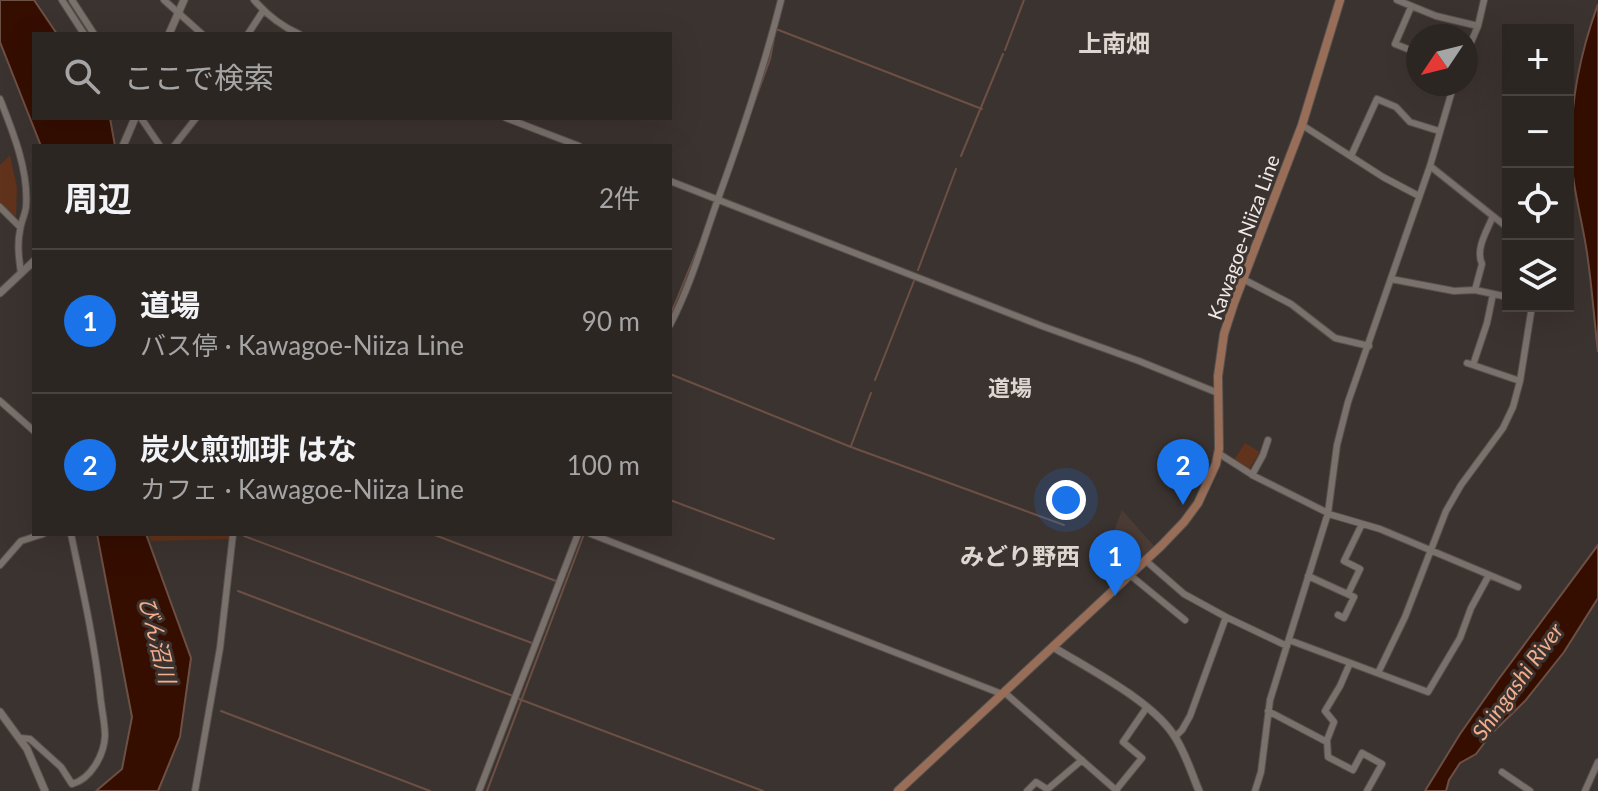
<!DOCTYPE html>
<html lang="ja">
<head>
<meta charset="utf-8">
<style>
	:root { --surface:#2c2623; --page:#383230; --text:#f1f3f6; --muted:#a6a5a6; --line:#484341; --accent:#1a73e8 }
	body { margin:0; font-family:Lato,"Noto Sans JP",sans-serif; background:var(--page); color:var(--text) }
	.controls { position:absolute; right:24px; top:24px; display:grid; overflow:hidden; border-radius:0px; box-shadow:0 8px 32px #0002 }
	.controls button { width:72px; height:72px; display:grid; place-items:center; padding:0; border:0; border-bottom:2px solid var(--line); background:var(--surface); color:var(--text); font:40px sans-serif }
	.compass { position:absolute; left:1406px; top:24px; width:72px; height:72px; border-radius:50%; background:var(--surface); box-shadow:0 8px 32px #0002; rotate:235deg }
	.you { position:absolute; left:1066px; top:500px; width:28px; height:28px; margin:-20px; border:6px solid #fff; border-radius:50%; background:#1a73e8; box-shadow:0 0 0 12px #1a73e833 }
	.badge { display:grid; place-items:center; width:52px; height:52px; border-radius:50%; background:var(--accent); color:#fff; font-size:26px; font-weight:700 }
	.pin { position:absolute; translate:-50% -66px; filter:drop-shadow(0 2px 4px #0008) }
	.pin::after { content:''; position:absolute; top:42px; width:28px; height:24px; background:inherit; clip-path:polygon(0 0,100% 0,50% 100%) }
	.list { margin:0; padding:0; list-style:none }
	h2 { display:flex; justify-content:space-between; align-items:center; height:104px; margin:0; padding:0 32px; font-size:34px }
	h2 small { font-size:26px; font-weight:400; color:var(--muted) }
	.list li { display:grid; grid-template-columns:52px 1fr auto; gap:24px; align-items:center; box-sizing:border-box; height:144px; padding:0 32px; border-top:2px solid var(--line) }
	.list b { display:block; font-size:30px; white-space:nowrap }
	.list p { margin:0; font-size:26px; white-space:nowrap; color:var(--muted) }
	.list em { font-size:26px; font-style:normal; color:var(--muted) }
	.icon { flex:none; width:44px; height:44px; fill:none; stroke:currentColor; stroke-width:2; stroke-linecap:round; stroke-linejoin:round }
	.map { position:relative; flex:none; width:1598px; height:791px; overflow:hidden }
	.search { position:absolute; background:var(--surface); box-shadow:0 8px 32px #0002; left:32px; top:32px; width:640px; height:88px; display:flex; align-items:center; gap:20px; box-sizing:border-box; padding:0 28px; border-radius:0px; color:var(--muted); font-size:30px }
	.panel { position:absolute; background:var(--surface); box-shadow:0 8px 32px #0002; left:32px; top:144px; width:640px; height:392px; border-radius:0px }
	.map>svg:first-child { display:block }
	.built { fill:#4a3b35 }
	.green { fill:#62331c }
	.water { fill:#350e00; stroke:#6d5045; stroke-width:2 }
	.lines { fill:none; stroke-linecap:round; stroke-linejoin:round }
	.stream { stroke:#6d5045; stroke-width:2 }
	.minor-casing { stroke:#57514d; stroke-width:8 }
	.tertiary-casing { stroke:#57514d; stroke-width:9 }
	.secondary-casing { stroke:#57514d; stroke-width:10 }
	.minor { stroke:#7a706c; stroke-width:6 }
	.tertiary { stroke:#7a706c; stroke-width:7 }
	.secondary { stroke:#986e58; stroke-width:8 }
	.labels { text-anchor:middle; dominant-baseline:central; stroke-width:6; stroke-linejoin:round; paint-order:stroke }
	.street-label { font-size:20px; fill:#efeae7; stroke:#3b332f }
	.neighbourhood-label { font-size:22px; font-weight:bold; fill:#e0d6d1; stroke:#3b332f }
	.water-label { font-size:22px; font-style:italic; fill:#f4ae8d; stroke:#3b332f }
	.quarter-label { font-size:24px; font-weight:bold; fill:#e0d6d1; stroke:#3b332f }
</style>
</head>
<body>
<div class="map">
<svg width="1598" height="791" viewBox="0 0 1598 791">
	<rect width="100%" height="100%" fill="#3b332f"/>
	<path class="built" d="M1122,510L1154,546L1143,557L1110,543Z"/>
	<path class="green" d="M10,155L17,188L16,217L0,203V165Z
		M1245,443L1260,452L1249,469L1234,460Z
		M148,534H229V539L151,541Z"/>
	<path class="water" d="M0,0H34L57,34H34V118H110L115,146H41L0,42Z
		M1598,4V352C1594,319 1592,286 1587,253C1583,225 1575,197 1572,168C1568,113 1579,56 1598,4Z
		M97,534H146L191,658L180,737L158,791H96L122,769L132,717Z
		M1598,545V598L1564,652L1525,701L1491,734L1476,754L1460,763L1449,780L1446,791H1425L1460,734L1498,680Z"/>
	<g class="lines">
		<path class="stream" d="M776,29L982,109
			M1005,50L1024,0
			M754,103L770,59L775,33
			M961,156L1003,54
			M918,270L956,169
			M670,316L700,243
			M670,374L851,447L1064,525
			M875,380L914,281
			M851,446L871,393
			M670,500L774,539
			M432,534L556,581
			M244,536L532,643
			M238,591L513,696
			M519,699L763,791
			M221,711L430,791
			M487,791L584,534"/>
		<defs>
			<path id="minor" d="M62,0L84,34
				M72,0L94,34
				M164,0L202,34
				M254,0C267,15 281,26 299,34
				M1397,0L1436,16L1478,26
				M1411,7L1395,44L1418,53
				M248,34L263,11
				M1466,54L1478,26L1484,0
				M0,99C13,132 29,171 26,207C25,215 21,222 20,230C17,245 19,259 21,273
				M141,118L160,146
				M506,118L579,146
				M1302,125L1383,177L1419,196
				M174,146L196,118
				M1351,156L1377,99L1396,107L1410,122L1439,131
				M1430,166L1508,228
				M670,181L1042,326L1139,361L1218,393
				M0,207L20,227
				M1243,279L1291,304L1335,338L1369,346
				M1391,279L1454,291L1475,290L1508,297
				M1475,290L1482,264C1475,249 1487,231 1493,216
				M670,325C691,285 703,241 718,199C742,133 764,68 781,0
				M1467,363L1520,381
				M1473,365L1487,323L1493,294
				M0,401L34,431
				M1218,453L1254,476L1332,515L1380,529L1518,587
				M1252,475L1263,455L1268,440
				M591,534L1002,694
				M1145,560L1184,594L1226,617L1287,646
				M0,565L21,541L43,534
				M1130,575L1185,620
				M1308,576L1354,597L1344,618L1338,615
				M1348,594L1360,569L1344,561L1362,524
				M1289,640L1428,692L1460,638L1471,608L1489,575
				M1350,663L1340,686L1325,711L1334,722L1327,740L1328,757L1353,770L1362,753L1382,764L1367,791
				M1378,673L1405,617L1446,511L1461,485L1503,428L1513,407L1520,381L1532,306
				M1004,692L1117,791
				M1268,711L1327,742
				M1175,737L1182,730L1190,716L1226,617
				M20,738L30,739L61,767L72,784C91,779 104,755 105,736C105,722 101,707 100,693C94,639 82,587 71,534
				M1502,772L1530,791
				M1116,790L1142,758L1123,742L1147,707
				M195,791L220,648L233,534
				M479,791L578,534
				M1027,791L1036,782L1047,789L1049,788L1082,760
				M1255,791L1261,772L1270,700L1328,513L1337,445L1348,402L1430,166L1454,84
				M1585,791L1598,762"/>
			<path id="tertiary" d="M169,34L184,0
				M123,146L135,118
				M0,293L34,261
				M1053,647C1089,669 1150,700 1173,734C1185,751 1191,772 1199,791
				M0,712L27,749L45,791"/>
			<path id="secondary" d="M898,791L1161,546L1184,522L1198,503L1216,464L1219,449L1218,376L1224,334L1234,303L1302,125L1340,0"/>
		</defs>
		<use href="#minor" class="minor-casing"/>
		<use href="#tertiary" class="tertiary-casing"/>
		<use href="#secondary" class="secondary-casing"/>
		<use href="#minor" class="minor"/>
		<use href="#tertiary" class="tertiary"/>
		<use href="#secondary" class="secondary"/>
	</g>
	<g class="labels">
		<g class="street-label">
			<text transform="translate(1243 237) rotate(-70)">Kawagoe-Niiza Line</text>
		</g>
		<g class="neighbourhood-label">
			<text x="1010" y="387">道場</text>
		</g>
		<g class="water-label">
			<text transform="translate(158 640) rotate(76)">びん沼川</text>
			<text transform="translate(1517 681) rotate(-54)">Shingashi River</text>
		</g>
		<g class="quarter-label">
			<text x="1114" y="42">上南畑</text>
			<text x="1020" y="555">みどり野西</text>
		</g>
	</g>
</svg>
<div class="controls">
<button>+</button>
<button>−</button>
<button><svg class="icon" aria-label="locate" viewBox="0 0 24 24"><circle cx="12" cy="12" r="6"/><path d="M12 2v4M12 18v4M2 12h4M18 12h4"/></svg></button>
<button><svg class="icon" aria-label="layers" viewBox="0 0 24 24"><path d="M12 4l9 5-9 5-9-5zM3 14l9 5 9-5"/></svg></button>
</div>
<svg class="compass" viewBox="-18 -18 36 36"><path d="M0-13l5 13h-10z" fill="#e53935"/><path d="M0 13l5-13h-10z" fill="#a6a5a6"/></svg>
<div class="you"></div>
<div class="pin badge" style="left:1115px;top:596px">1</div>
<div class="pin badge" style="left:1183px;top:505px">2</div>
<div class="search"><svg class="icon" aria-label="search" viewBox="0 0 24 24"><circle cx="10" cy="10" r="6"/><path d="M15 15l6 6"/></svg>ここで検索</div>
<section class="panel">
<h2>周辺<small>2件</small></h2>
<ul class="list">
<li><span class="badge">1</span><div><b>道場</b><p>バス停 · Kawagoe-Niiza Line</p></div><em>90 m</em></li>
<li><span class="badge">2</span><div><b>炭火煎珈琲 はな</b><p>カフェ · Kawagoe-Niiza Line</p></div><em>100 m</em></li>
</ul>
</section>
</div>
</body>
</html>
